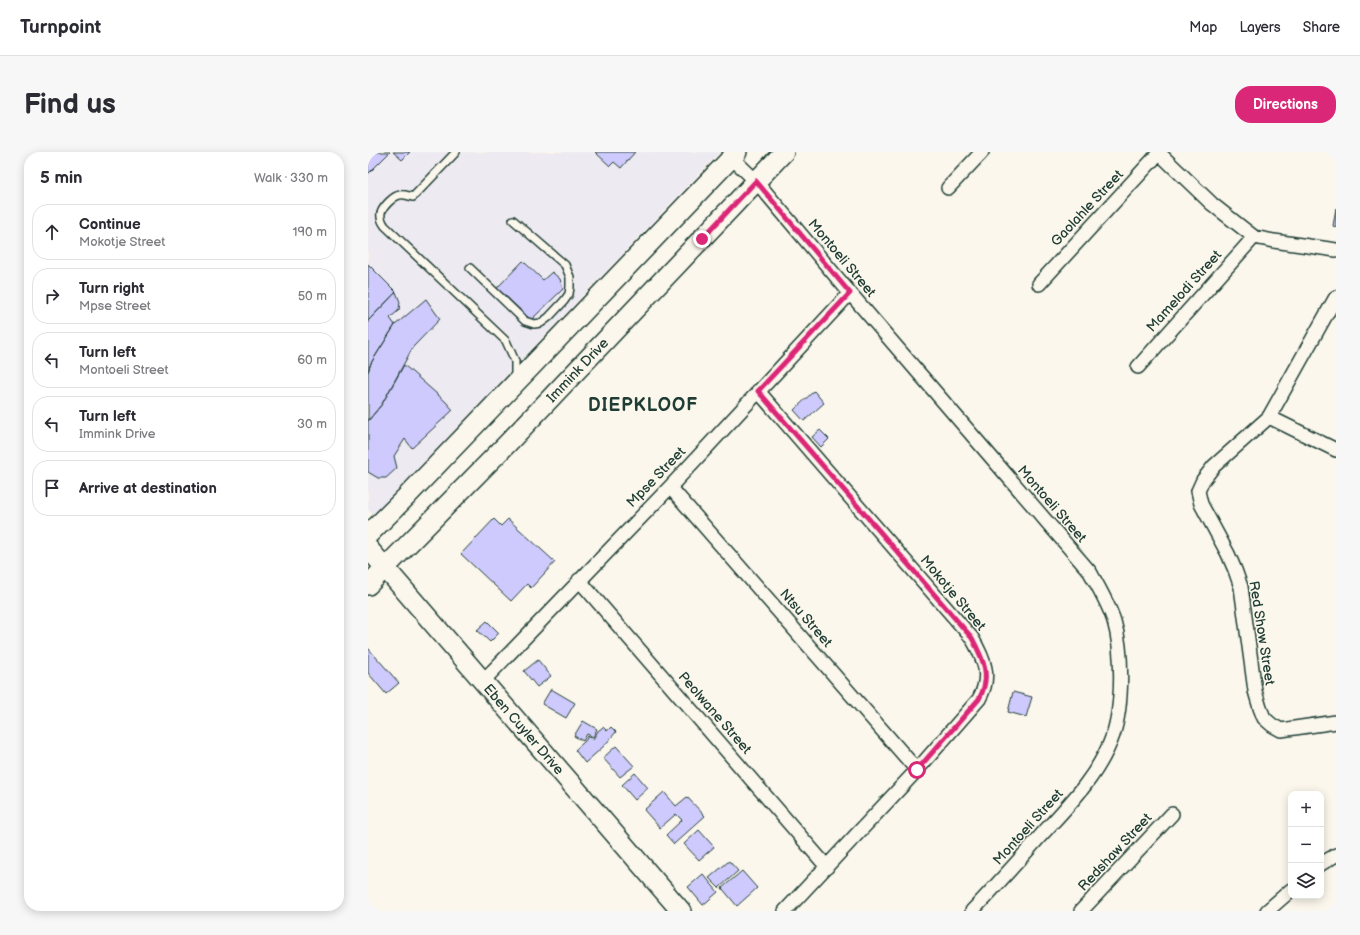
<!DOCTYPE html>
<html lang="en">
<head>
<meta charset="utf-8">
<style>
	:root { --surface:#fff; --page:#f7f7f7; --text:#2b2b33; --muted:#7c7c81; --line:#e1e1e2; --accent:#db2777 }
	body { margin:0; font-family:"Balsamiq Sans",sans-serif; background:var(--page); color:var(--text) }
	.controls { position:absolute; right:12px; bottom:12px; display:grid; overflow:hidden; border-radius:8px; box-shadow:0 2px 10px #0003 }
	.controls button { width:36px; height:36px; display:grid; place-items:center; padding:0; border:0; border-bottom:1px solid var(--line); background:var(--surface); color:var(--text); font:20px sans-serif }
	.stop { position:absolute; width:12px; height:12px; margin:-9px; border:3px solid #db2777; border-radius:50%; background:#fff }
	.stop.end { background:#db2777; border-color:#fff; box-shadow:0 1px 4px #0008 }
	.list { margin:0; padding:0; list-style:none }
	h2 { display:flex; justify-content:space-between; align-items:center; height:52px; margin:0; padding:0 16px; font-size:17px }
	h2 small { font-size:13px; font-weight:400; color:var(--muted) }
	.list li { display:grid; grid-template-columns:26px 1fr auto; gap:12px; align-items:center; box-sizing:border-box; height:56px; margin:0 8px 8px; padding:0 8px; border:1px solid var(--line); border-radius:16px }
	.list b { display:block; font-size:15px; white-space:nowrap }
	.list p { margin:0; font-size:13px; white-space:nowrap; color:var(--muted) }
	.list em { font-size:13px; font-style:normal; color:var(--muted) }
	.icon { flex:none; width:22px; height:22px; fill:none; stroke:currentColor; stroke-width:2; stroke-linecap:round; stroke-linejoin:round }
	.map { position:relative; flex:none; width:968px; height:759px; overflow:hidden; border-radius:16px }
	header { display:flex; align-items:center; gap:24px; box-sizing:border-box; height:56px; padding:0 20px; background:var(--surface); border-bottom:1px solid var(--line) }
	header strong { font-size:19px }
	nav { display:flex; gap:22px; margin-inline-start:auto; font-size:14px }
	.intro { display:flex; align-items:center; justify-content:space-between; box-sizing:border-box; height:96px; padding:0 24px }
	h1 { margin:0; font-size:28px }
	.button { padding:10px 18px; border-radius:16px; background:var(--accent); color:#fff; font-size:14px; font-weight:700 }
	main { display:flex; gap:24px; padding:0 24px }
	aside { flex:1; background:var(--surface); border-radius:16px; box-shadow:0 2px 10px #0003 }
	.map>svg:first-child { display:block }
	.built { fill:#eeeaf1 }
	.building { fill:#cfcafd; stroke:#1f3d34 }
	.lines { fill:none; stroke-linecap:round; stroke-linejoin:round }
	.lane-casing { stroke:#1f3d34; stroke-width:10 }
	.street-casing { stroke:#1f3d34; stroke-width:16 }
	.secondary-casing { stroke:#1f3d34; stroke-width:22 }
	.lane { stroke:#fbf7ec; stroke-width:7 }
	.street { stroke:#fbf7ec; stroke-width:13 }
	.secondary { stroke:#fbf7ec; stroke-width:19 }
	.route { stroke:#db2777; stroke-width:5 }
	.labels { text-anchor:middle; dominant-baseline:central; stroke-width:3; stroke-linejoin:round; paint-order:stroke }
	.street-label { font-size:14px; fill:#1f3d34; stroke:#fbf7ec }
	.district-label { font-size:18px; font-weight:bold; letter-spacing:1px; fill:#1f3d34; stroke:#fbf7ec }
</style>
</head>
<body>
<header>
<strong>Turnpoint</strong>
<nav><a>Map</a><a>Layers</a><a>Share</a></nav>
</header>
<div class="intro"><h1>Find us</h1><a class="button">Directions</a></div>
<main>
<aside>
<h2>5 min<small>Walk · 330 m</small></h2>
<ul class="list">
<li><svg class="icon" aria-label="ahead" viewBox="0 0 24 24"><path d="M12 20V5M6 11l6-6 6 6"/></svg><div><b>Continue</b><p>Mokotje Street</p></div><em>190 m</em></li>
<li><svg class="icon" aria-label="right" viewBox="0 0 24 24"><path d="M7 20v-9h11M14 6l5 5-5 5"/></svg><div><b>Turn right</b><p>Mpse Street</p></div><em>50 m</em></li>
<li><svg class="icon" aria-label="left" viewBox="0 0 24 24"><path d="M17 20v-9H6M10 6l-5 5 5 5"/></svg><div><b>Turn left</b><p>Montoeli Street</p></div><em>60 m</em></li>
<li><svg class="icon" aria-label="left" viewBox="0 0 24 24"><path d="M17 20v-9H6M10 6l-5 5 5 5"/></svg><div><b>Turn left</b><p>Immink Drive</p></div><em>30 m</em></li>
<li><svg class="icon" aria-label="arrive" viewBox="0 0 24 24"><path d="M6 21V4h12l-3 4 3 4H6"/></svg><div><b>Arrive at destination</b></div></li>
</ul>
</aside>
<div class="map">
<svg width="968" height="759" viewBox="0 0 968 759">
	<rect width="100%" height="100%" fill="#fbf7ec"/>
	<filter id="ink" filterUnits="userSpaceOnUse"><feTurbulence type="fractalNoise" baseFrequency=".025" numOctaves="2"/><feDisplacementMap in="SourceGraphic" scale="8" xChannelSelector="R" yChannelSelector="G"/><feConvolveMatrix kernelMatrix="1 2 1 2 8 2 1 2 1" color-interpolation-filters="sRGB"/></filter>
	<g filter="url(#ink)">
		<path class="built" d="M0,0H352L5,363L0,358Z"/>
		<path class="building" d="M0,0H22L0,22Z
			M25,0H42L34,8Z
			M227,0H267L253,16L246,10L242,14Z
			M968,56V75L965,74Z
			M155,109L175,128L184,120L192,127L195,137L163,168L129,136Z
			M0,112L28,140L0,169Z
			M28,140L32,150L31,158L22,166L27,173L3,211L0,220V169Z
			M58,147L72,167L45,195L14,252L0,269V220L3,211L27,173Z
			M36,213L78,250L85,258L44,296L37,287L26,304L29,316L18,326H10L0,320V269L14,252Z
			M446,239L456,251L436,269L426,258Z
			M452,278L461,287L453,295L444,285Z
			M126,367L133,374L140,367L187,410L163,436L159,432L143,449L93,402Z
			M119,469L131,481L122,490L109,478Z
			M0,496L31,531L18,542L0,521Z
			M170,508L183,524L169,535L156,519Z
			M183,537L207,551L198,566L174,552Z
			M645,540L664,545L658,565L640,560Z
			M215,569L229,577L225,585L219,582L215,589L206,584Z
			M235,575L239,579L243,575L248,580L236,594L217,611L207,598L217,589L220,584L225,587L230,579Z
			M248,594L266,614L252,625L235,606Z
			M267,621L280,636L267,648L254,633Z
			M296,640L308,654L319,645L337,664L306,692L298,683L314,668L308,662L292,676L276,658Z
			M331,678L346,695L331,708L316,692Z
			M361,709L370,719L351,736L341,726Z
			M374,719L389,736L369,754L354,736Z
			M335,722L350,740L335,753L320,735Z"/>
		<g class="lines">
			<defs>
				<path id="lane" d="M88,0L45,45C40,44 36,42 32,43C25,44 15,55 13,61C12,66 14,70 17,74L138,189L147,209V227
					M102,116L157,169L166,172L173,171L181,165L196,149L201,142L202,135V125L197,113L145,68"/>
				<path id="street" d="M790,0L844,52L886,85L906,89L968,98
					M364,6L388,29L482,141L722,420C731,436 740,451 746,469C755,499 755,553 745,583C732,621 702,652 675,681C652,707 628,734 604,759
					M580,36L614,0
					M671,132L791,1
					M968,145L901,265L846,314L835,328L830,339L833,352L860,402L867,418L873,435L887,539L892,556L896,566L904,573L913,578L968,570
					M770,215L886,85
					M390,239L604,486C616,507 624,524 611,547L549,618L417,759
					M901,265L968,298
					M302,335L549,618
					M211,428L459,715
					M115,529L302,335L482,141
					M953,712L968,703
					M713,759L804,662
					M899,759L923,738"/>
				<g id="secondary">
					<path d="M0,383L39,344L369,0"/>
					<path id="s1" d="M0,396L313,759"/>
					<path id="s2" d="M0,433L139,292L416,0"/>
				</g>
			</defs>
			<use href="#lane" class="lane-casing"/>
			<use href="#street" class="street-casing"/>
			<use href="#secondary" class="secondary-casing"/>
			<use href="#lane" class="lane"/>
			<use href="#street" class="street"/>
			<use href="#secondary" class="secondary"/>
		</g>
	</g>
	<g class="lines" filter="url(#ink)">
		<path class="route" d="M334,87L388,29L482,141L390,239L604,486C615,507 624,524 611,547L549,618"/>
	</g>
	<g class="labels">
		<g class="street-label">
			<text transform="translate(719 56) rotate(-47)">Gaolahle Street</text>
			<text transform="translate(474 106) rotate(50)">Montoeli Street</text>
			<text transform="translate(816 139) rotate(-48)">Mamelodi Street</text>
			<text stroke="none"><textPath href="#s2" startOffset="300">Immink Drive</textPath></text>
			<text transform="translate(288 325) rotate(-46)">Mpse Street</text>
			<text transform="translate(684 352) rotate(49)">Montoeli Street</text>
			<text transform="translate(585 441) rotate(50)">Mokotje Street</text>
			<text transform="translate(438 466) rotate(49)">Ntsu Street</text>
			<text transform="translate(894 481) rotate(81)">Red Show Street</text>
			<text transform="translate(347 561) rotate(49)">Peolwane Street</text>
			<text stroke="none"><textPath href="#s1" startOffset="239">Eben Cuyler Drive</textPath></text>
			<text transform="translate(660 675) rotate(-48)">Montoeli Street</text>
			<text transform="translate(747 700) rotate(-47)">Redshaw Street</text>
		</g>
		<g class="district-label">
			<text x="275" y="253">DIEPKLOOF</text>
		</g>
	</g>
</svg>
<div class="controls">
<button>+</button>
<button>−</button>
<button><svg class="icon" aria-label="layers" viewBox="0 0 24 24"><path d="M12 4l9 5-9 5-9-5zM3 14l9 5 9-5"/></svg></button>
</div>
<div class="stop" style="left:549px;top:618px"></div>
<div class="stop end" style="left:334px;top:87px"></div>
</div>
</main>
</body>
</html>
